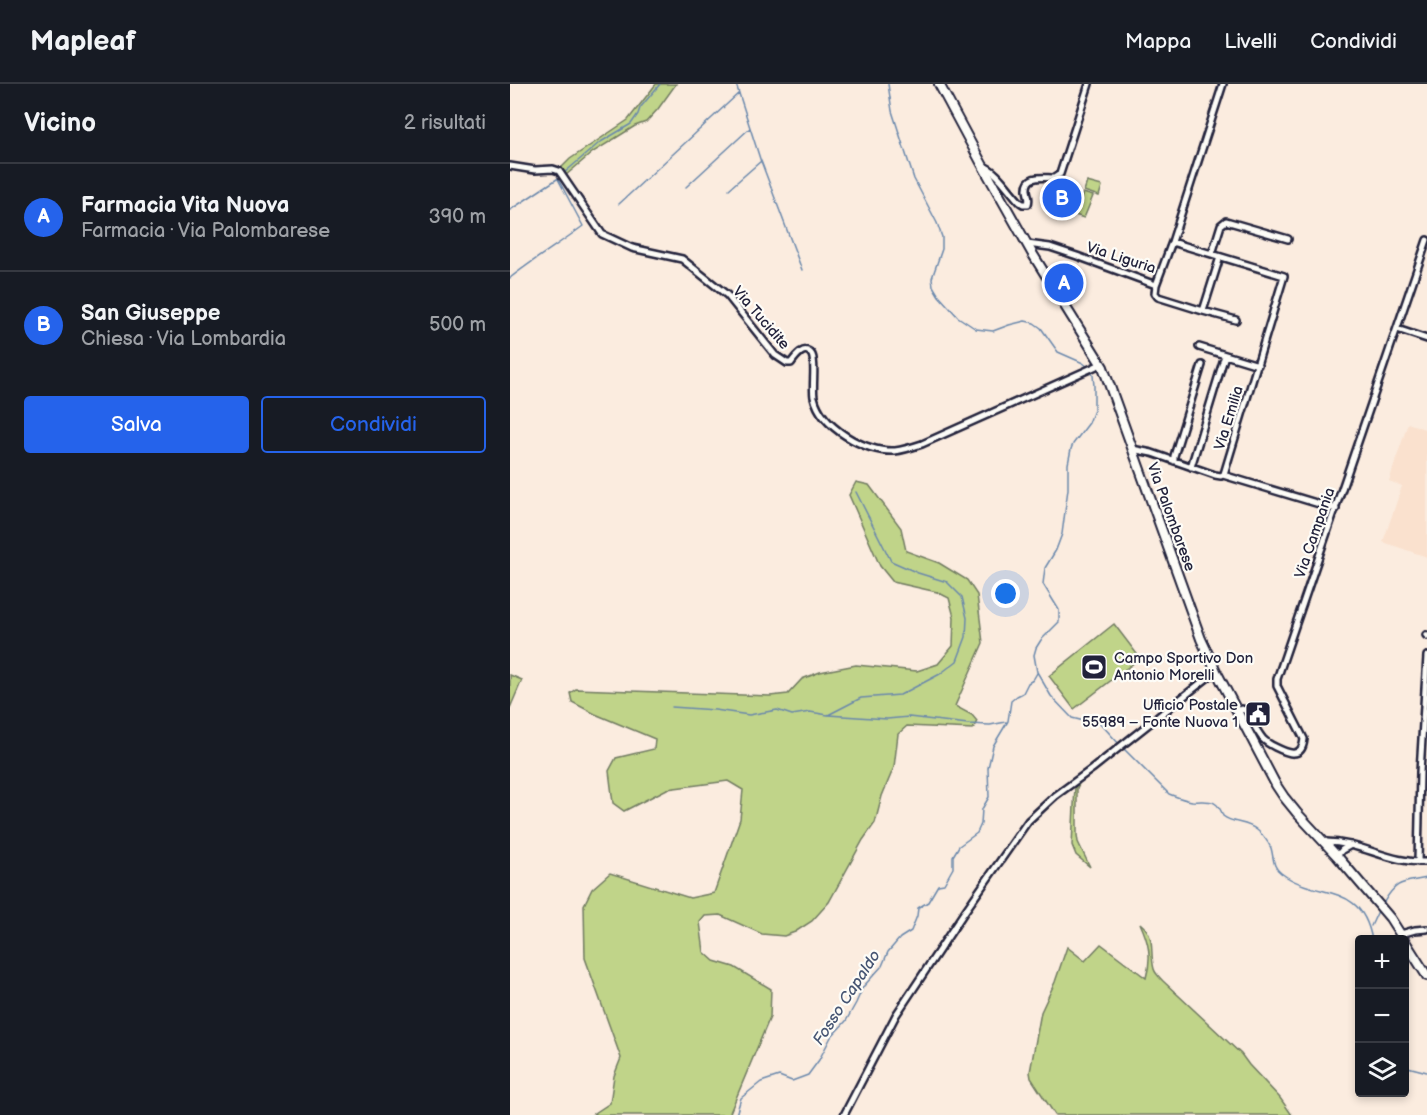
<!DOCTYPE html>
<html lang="it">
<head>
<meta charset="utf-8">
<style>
	:root { --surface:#171b24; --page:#20242c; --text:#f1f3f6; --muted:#9ea1a6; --line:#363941; --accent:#2563eb }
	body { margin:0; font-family:"Balsamiq Sans",sans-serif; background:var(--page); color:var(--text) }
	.controls { position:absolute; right:18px; bottom:18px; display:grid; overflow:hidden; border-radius:6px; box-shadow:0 3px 9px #0003 }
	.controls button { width:54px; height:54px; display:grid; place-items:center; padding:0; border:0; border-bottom:2px solid var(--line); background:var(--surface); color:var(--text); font:30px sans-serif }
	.you { position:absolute; left:496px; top:510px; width:21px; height:21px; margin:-15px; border:4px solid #fff; border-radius:50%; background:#1a73e8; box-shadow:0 0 0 9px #1a73e833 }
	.badge { display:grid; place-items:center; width:39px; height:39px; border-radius:50%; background:var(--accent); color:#fff; font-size:20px; font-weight:700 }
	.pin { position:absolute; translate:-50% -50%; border:3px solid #fff; box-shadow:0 2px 6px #0006 }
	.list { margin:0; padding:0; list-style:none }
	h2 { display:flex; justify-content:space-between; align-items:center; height:78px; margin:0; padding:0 24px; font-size:26px }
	h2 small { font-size:20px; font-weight:400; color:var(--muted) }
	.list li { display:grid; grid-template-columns:39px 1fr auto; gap:18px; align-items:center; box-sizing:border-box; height:108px; padding:0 24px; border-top:2px solid var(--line) }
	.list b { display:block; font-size:22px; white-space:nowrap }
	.list p { margin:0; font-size:20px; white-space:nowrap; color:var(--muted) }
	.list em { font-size:20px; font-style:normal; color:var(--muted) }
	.actions { display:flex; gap:12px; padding:18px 24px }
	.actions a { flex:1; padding:14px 0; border:2px solid var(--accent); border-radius:6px; text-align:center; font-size:21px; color:var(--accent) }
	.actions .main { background:var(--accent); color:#fff }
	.icon { flex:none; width:33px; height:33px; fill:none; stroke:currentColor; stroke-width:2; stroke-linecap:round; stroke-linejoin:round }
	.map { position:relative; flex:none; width:917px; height:1031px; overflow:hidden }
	header { display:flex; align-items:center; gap:36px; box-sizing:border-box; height:84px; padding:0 30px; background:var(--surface); border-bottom:2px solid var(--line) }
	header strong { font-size:28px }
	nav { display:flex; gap:33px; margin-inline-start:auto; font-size:21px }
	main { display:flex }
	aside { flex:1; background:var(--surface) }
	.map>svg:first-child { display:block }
	.built { fill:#fae1ce }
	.green { fill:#c0d489; stroke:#717b62; stroke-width:1.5 }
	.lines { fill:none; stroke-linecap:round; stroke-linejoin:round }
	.stream { stroke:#6a88ac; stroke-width:1.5 }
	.street-casing { stroke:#22223b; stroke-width:10 }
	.secondary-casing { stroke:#22223b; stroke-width:12 }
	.street { stroke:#fdfcf7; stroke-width:5 }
	.secondary { stroke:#fdfcf7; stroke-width:8 }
	.labels { text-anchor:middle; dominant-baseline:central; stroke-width:4.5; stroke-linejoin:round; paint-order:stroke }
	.street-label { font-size:15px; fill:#22223b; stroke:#fdfcf7 }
	.poi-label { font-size:15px; fill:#22223b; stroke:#fdfcf7; text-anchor:start }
	.water-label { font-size:16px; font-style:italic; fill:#465573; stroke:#fdfcf7 }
</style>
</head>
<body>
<header>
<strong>Mapleaf</strong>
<nav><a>Mappa</a><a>Livelli</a><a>Condividi</a></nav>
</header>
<main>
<aside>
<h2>Vicino<small>2 risultati</small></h2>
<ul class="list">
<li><span class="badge">A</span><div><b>Farmacia Vita Nuova</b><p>Farmacia · Via Palombarese</p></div><em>390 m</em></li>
<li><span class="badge">B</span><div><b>San Giuseppe</b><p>Chiesa · Via Lombardia</p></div><em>500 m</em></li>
</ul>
<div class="actions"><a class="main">Salva</a><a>Condividi</a></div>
</aside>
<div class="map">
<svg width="917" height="1031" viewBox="0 0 917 1031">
	<rect width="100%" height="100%" fill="#fbecdf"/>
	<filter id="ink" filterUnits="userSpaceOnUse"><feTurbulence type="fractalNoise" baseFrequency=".0167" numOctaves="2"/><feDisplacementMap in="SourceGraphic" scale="12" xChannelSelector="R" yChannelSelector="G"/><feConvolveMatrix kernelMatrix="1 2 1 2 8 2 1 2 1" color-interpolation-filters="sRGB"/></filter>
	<g filter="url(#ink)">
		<path class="built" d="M898,339L917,346V473L873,458L892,402L879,397Z"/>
		<path class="green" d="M146,0H166L148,25L136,38L125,42L83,68L55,92L50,85L60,75L118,36Z
			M577,98L592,102L589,112L574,107Z
			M573,109L583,112L574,134L565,131Z
			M346,398L359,401L391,444L396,467L429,479L457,496L467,511L473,559L445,622L462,631L467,637L463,645L397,642L388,650L384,683L372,712L365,739L353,756L319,818L302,837L285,848L274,852L252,850L210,831L195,832L190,838L194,868L204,877L224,883L261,905L260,933L219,1031H82L100,1019L104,992L111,974L75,874L74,821L82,805L100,789L180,814L204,809L230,735L233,706L218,697L157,705L114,727L103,719L99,687L106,674L144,665L145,655L85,630L62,618L60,609L66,605L260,612L278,610L292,595L310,588L346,581L407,587L428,580L443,562L444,533L439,514L427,508L383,498L370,482L339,411Z
			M604,540L630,574L564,625L539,592Z
			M0,591L12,596L0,624Z
			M567,698H570L567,704V751L568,758L580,783L566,771L562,761L565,702Z
			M630,839C647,853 639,868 644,885C645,889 650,894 653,897L731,970L739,981L770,1014L782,1031H545L521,994L520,988L531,928L545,898L557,863L575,877L591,860L636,894C642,873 639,859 630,839Z"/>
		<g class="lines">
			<path class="stream" d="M226,0L251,78
				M378,0L382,27L404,95L427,139L432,153V165L422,194L423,202L429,212L448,233L466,245L483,247L499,241L515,237L524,239L531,244L548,268L573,279L577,282L583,291L584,302V326L579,339L563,360L561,365L558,380V405L552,450L546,466L535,484L533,500L549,526V538L531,556L526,564L524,571L527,588L530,593L541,612L562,634L574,637L584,636L590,639L610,661
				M176,103L240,44
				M219,105L251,77L292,186
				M109,120L229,9
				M0,126L47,95L89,59L121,40L128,30L130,24L150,0
				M0,194C24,175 49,160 73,142L48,95
				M162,623L205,626L239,631L267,626L282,631L300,628L318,631L377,635L399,633L458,640L480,641L496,638
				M318,631L351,614L390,611L430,590L447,577L456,553L457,534L452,513L437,498L408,489L381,477L346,408
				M613,664L659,710C667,713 674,716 682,717C698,718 707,713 713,732C723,740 737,737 747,746C752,750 758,758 761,764C764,774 762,782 771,789C808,817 851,796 862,856
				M874,818C887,795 894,799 917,794
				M861,842L868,827
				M894,982L917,988
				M226,1031L231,1014L251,998L269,992L282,997L298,991L309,976L321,953L336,937L346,919L353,903L372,882L378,868L390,854L401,847L407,832L408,824L418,818L428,801L434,800L443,784V772L449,762L467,749L471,740L472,725L479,713L478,684L483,662L498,637L501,617L507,612L513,609L518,599L523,596L527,589"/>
			<defs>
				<path id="street" d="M0,82L25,86L43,85L49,87L92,150L122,164L172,175L217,211L265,271L277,279H281C286,272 295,260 302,271C306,279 302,302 304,313C311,343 355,369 385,367C394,366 403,363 412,360L591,280
					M473,82C487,86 499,107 510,118L513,120H518C520,115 518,112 517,106C516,90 533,94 544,94L550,90L579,0
					M662,158L713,0
					M517,160L540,163L567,172L646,201L662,158L774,192L714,390L711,392L705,391L642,369L622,365
					M702,170L711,141L716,137L778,155
					M646,201L645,209L648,213L693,227L710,173
					M693,227L726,236
					M887,245L917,255
					M689,263L748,281
					M664,377V372L692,281
					M681,383L715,271
					M713,391L826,425
					M916,551L917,552
					M728,628L732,625L735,626C741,636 746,646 753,655C757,659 761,661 765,663C777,669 792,676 794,655L767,602V595L917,156
					M814,758C850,757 879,780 917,778
					M827,772L832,766L841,761
					M908,778L910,688L917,572
					M891,850L905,846L917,845
					M334,1031L386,931L453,830L518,737L545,712L582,685L706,587"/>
				<path id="secondary" d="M429,0L473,82L522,169L593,283L691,555L706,587L766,701L774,713L787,729L827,772L880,834L917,892"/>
			</defs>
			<use href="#street" class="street-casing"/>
			<use href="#secondary" class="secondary-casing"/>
			<use href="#street" class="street"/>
			<use href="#secondary" class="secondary"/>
		</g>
	</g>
	<defs>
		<symbol id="stadium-square" viewBox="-11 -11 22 22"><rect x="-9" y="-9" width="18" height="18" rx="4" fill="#22223b" stroke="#fdfcf7"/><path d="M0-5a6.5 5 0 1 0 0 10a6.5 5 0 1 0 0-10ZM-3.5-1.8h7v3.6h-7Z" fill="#fff"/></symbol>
		<symbol id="civic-square" viewBox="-11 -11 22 22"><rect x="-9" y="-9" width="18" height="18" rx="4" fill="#22223b" stroke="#fdfcf7"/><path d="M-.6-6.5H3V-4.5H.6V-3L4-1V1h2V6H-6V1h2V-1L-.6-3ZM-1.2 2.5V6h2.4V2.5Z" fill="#fff"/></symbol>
	</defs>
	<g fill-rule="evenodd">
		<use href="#stadium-square" x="569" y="568" width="30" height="30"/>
		<use href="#civic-square" x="733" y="615" width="30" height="30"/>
	</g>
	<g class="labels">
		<g class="street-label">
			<text transform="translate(611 174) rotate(18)">Via Liguria</text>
			<text transform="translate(251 234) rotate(49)">Via Tucidite</text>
			<text transform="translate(719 334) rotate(-73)">Via Emilia</text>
			<text transform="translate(661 433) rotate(70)">Via Palombarese</text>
			<text transform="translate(805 449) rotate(-71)">Via Campania</text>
		</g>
		<g class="poi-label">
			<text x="604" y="574">Campo Sportivo Don<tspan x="604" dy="17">Antonio Morelli</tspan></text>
			<text x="728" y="621" text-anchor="end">Ufficio Postale<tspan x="728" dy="17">55989 – Fonte Nuova 1</tspan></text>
		</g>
		<g class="water-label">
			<text transform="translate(337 914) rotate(-57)">Fosso Capaldo</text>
		</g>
	</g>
</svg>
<div class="controls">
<button>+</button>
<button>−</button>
<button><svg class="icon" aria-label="layers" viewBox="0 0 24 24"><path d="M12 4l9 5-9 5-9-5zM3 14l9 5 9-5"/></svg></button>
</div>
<div class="you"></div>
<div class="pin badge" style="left:554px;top:199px">A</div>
<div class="pin badge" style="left:552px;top:114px">B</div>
</div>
</main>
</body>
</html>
